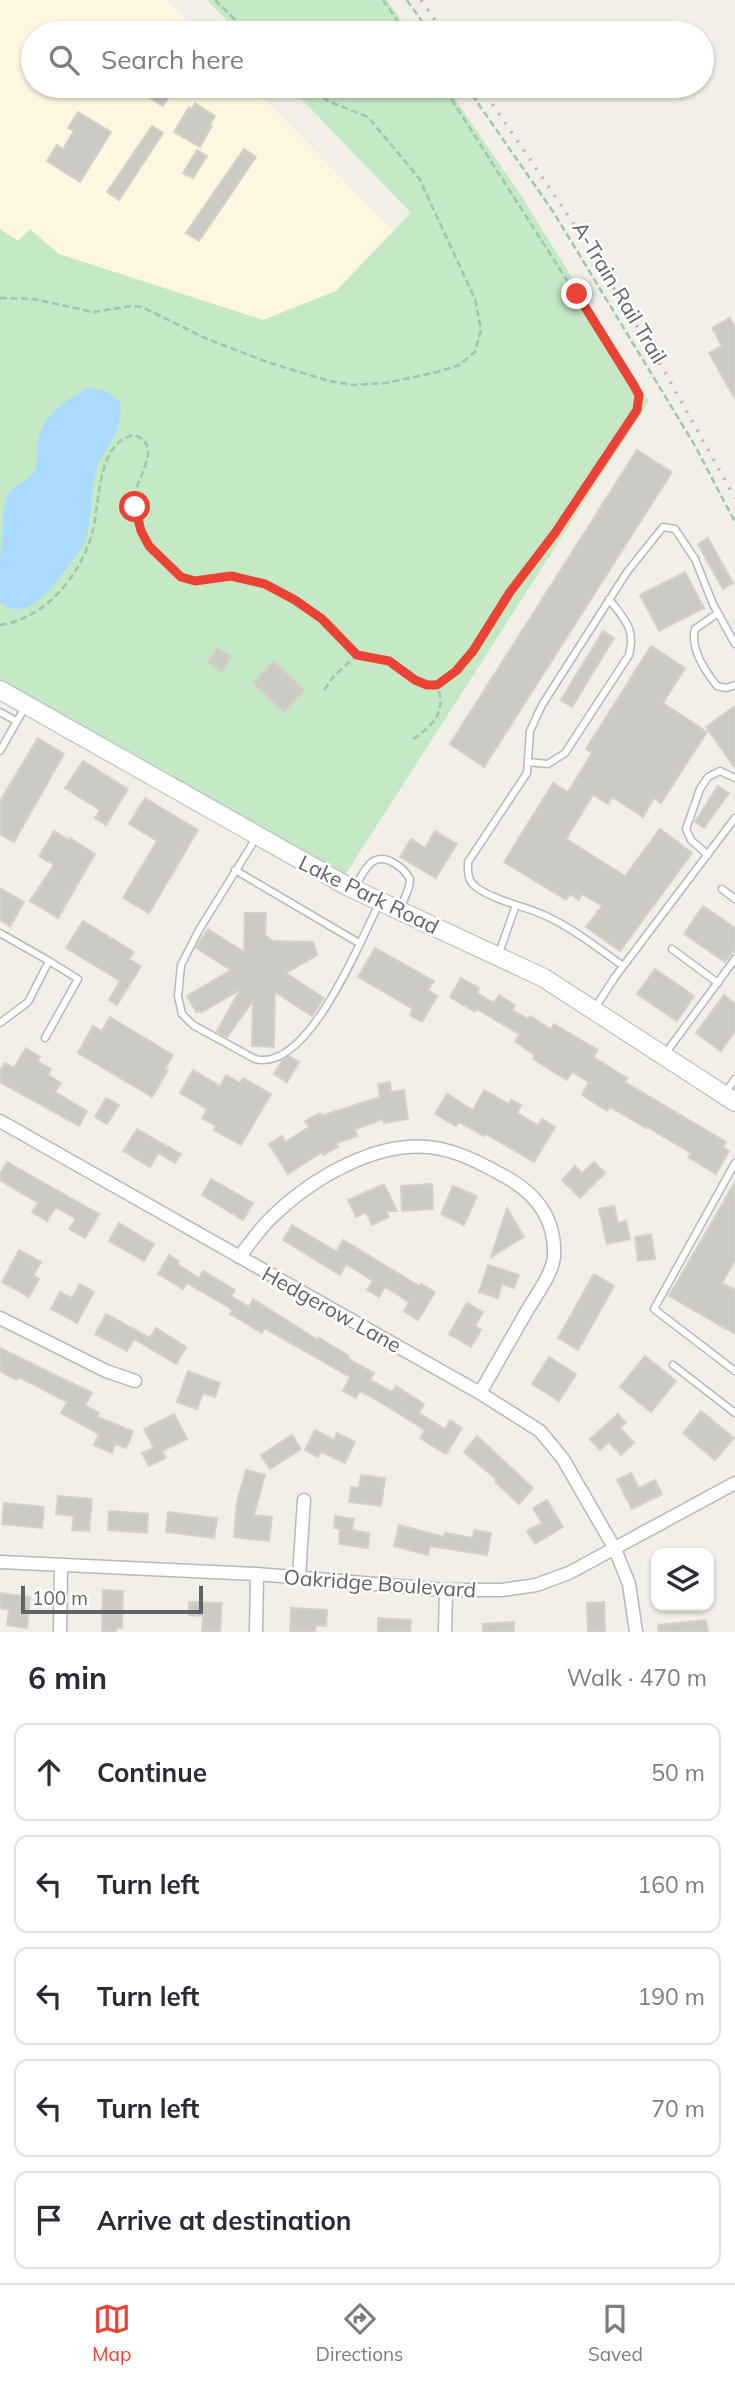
<!DOCTYPE html>
<html lang="en">
<head>
<meta charset="utf-8">
<style>
	:root { --surface:#fff; --page:#f7f7f7; --text:#2b2b33; --muted:#7c7c81; --line:#e1e1e2; --accent:#ea4335 }
	body { margin:0; font-family:Mulish,sans-serif; background:var(--page); color:var(--text) }
	.controls { position:absolute; right:21px; bottom:21px; display:grid; overflow:hidden; border-radius:14px; box-shadow:0 2px 5px #0004 }
	.controls button { width:63px; height:63px; display:grid; place-items:center; padding:0; border:0; border-bottom:2px solid var(--line); background:var(--surface); color:var(--text); font:35px sans-serif }
	.scale { position:absolute; left:21px; bottom:18px; width:182px; box-sizing:border-box; padding-left:7px; border:4px solid #5f6368; border-top:0; font-size:19px; line-height:24px; white-space:nowrap; color:#5f6368; -webkit-text-stroke:5px #fff; paint-order:stroke }
	.stop { position:absolute; width:21px; height:21px; margin:-16px; border:5px solid #ea4335; border-radius:50%; background:#fff }
	.stop.end { background:#ea4335; border-color:#fff; box-shadow:0 2px 7px #0008 }
	.list { margin:0; padding:0; list-style:none }
	h2 { display:flex; justify-content:space-between; align-items:center; height:91px; margin:0; padding:0 28px; font-size:30px }
	h2 small { font-size:23px; font-weight:400; color:var(--muted) }
	.list li { display:grid; grid-template-columns:46px 1fr auto; gap:21px; align-items:center; box-sizing:border-box; height:98px; margin:0 14px 14px; padding:0 14px; border:2px solid var(--line); border-radius:14px }
	.list b { display:block; font-size:26px; white-space:nowrap }
	.list em { font-size:23px; font-style:normal; color:var(--muted) }
	.icon { flex:none; width:38px; height:38px; fill:none; stroke:currentColor; stroke-width:2; stroke-linecap:round; stroke-linejoin:round }
	.map { position:relative; flex:none; width:735px; height:1632px; overflow:hidden }
	.search { position:absolute; background:var(--surface); box-shadow:0 2px 5px #0004; left:21px; right:21px; top:21px; height:77px; display:flex; align-items:center; gap:18px; box-sizing:border-box; padding:0 24px; border-radius:38px; color:var(--muted); font-size:26px }
	.sheet { height:651px; background:var(--surface) }
	nav { display:flex; justify-content:space-around; align-items:center; box-sizing:border-box; height:98px; border-top:2px solid var(--line); background:var(--surface); font-size:19px; color:var(--muted) }
	nav a { display:grid; justify-items:center; gap:4px }
	nav .on { color:var(--accent) }
	.map>svg:first-child { display:block }
	.commercial { fill:#fef7e0 }
	.green { fill:#c5e8c5 }
	.water { fill:#aadaff }
	.building { fill:#cccac5; stroke:#d6d1c6; stroke-width:2 }
	.lines { fill:none; stroke-linecap:round; stroke-linejoin:round }
	.lane-casing { stroke:#b5b8bc; stroke-width:9 }
	.street-casing { stroke:#b5b8bc; stroke-width:15 }
	.secondary-casing { stroke:#b6babf; stroke-width:20 }
	.path { stroke:#9cc7a9; stroke-width:2.5; stroke-dasharray:7 3.5; stroke-linecap:butt }
	.lane { stroke:#fff; stroke-width:6 }
	.street { stroke:#fff; stroke-width:12 }
	.secondary { stroke:#fff; stroke-width:18 }
	.rail { stroke:#b6b7b8; stroke-width:3.5; stroke-dasharray:2 9; stroke-linecap:butt }
	.route { stroke:#ea4335; stroke-width:9 }
	.labels { text-anchor:middle; dominant-baseline:central; stroke-width:5; stroke-linejoin:round; paint-order:stroke }
	.street-label { font-size:21px; fill:#5f6368; stroke:#fff }
</style>
</head>
<body>
<div class="map">
<svg width="735" height="1632" viewBox="0 0 735 1632">
	<rect width="100%" height="100%" fill="#f1efe8"/>
	<path class="commercial" d="M0,0H166L200,33H33V86H251L393,230L336,291L263,320L59,254L30,229L18,241L0,229Z"/>
	<path class="green" d="M207,0H387L410,33H239Z
		M289,86H446L520,194L649,401L345,875L0,680V229L18,241L30,229L59,254L263,320L336,291L411,213Z"/>
	<path class="water" d="M88,388L106,391L120,402C124,436 104,445 96,471C89,495 94,522 83,545C80,552 74,557 70,563C56,583 28,625 0,603C0,572 0,524 7,496C13,483 32,481 36,467C38,460 37,452 37,445C41,416 64,401 88,388Z"/>
	<path class="building" d="M131,86H175L163,106Z
		M195,103L215,116L210,125L212,126L200,147L174,132L189,107L192,109Z
		M78,112L111,132L80,182L47,161L57,145L63,149L74,131L68,128Z
		M152,126L163,133L119,200L107,192Z
		M244,149L256,157L199,241L186,233Z
		M197,150L207,156L193,178L183,173Z
		M730,318L735,328V399L709,353L722,346L712,328Z
		M637,450L672,472L484,767L450,744Z
		M708,538L733,583L723,589L698,544Z
		M685,572L704,608L659,631L640,595Z
		M603,631L614,638L572,707L561,700Z
		M651,646L685,668L663,703L707,732L661,803L654,798L643,817L612,797L608,804L593,795L566,839L625,876L660,829L692,853L620,951L586,927L602,906L582,894L579,900L570,894L566,900L504,862L553,783L568,792L592,753L586,749Z
		M217,648L231,657L222,671L208,662Z
		M274,661L304,690L284,712L253,683Z
		M735,706V768L706,727Z
		M38,738L64,754L14,842L0,834V801Z
		M83,761L128,789L106,825L95,818L100,810L65,788Z
		M718,786L729,793L704,828L695,822Z
		M145,798L198,830L149,913L123,898L157,841L129,824Z
		M54,831L69,840L70,838L95,854L58,918L30,901L54,865L39,856Z
		M435,831L457,844L436,878L400,857L411,839L425,848Z
		M0,888L24,902L10,926L0,920Z
		M703,906L735,928V950L725,962L684,934Z
		M245,913H266L265,935L273,941L313,942L317,955L286,973L324,998L312,1016L275,992L274,1047L252,1046L253,1001L227,1037L217,1031L240,990L202,1012H196L187,996L231,970L196,948L208,929L244,952Z
		M83,921L134,952L129,959L141,966L117,1005L109,1000L120,981L66,948Z
		M375,948L434,981L428,990L437,996L422,1022L410,1015L413,1009L358,977Z
		M655,969L694,996L677,1021L637,994Z
		M461,978L479,988L477,993L494,1003L499,995L515,1005L512,1010L528,1019L530,1016L551,1029L554,1024L598,1050L593,1057L627,1078L625,1082L726,1142L723,1147L729,1151L716,1174L688,1157L691,1153L647,1127L646,1128L610,1107L607,1111L582,1095L589,1082L572,1072L567,1080L557,1074L533,1059L535,1055L515,1042L519,1034L477,1009L475,1012L450,997Z
		M724,995L735,1004V1031L721,1051L696,1033Z
		M110,1017L173,1055L165,1069L168,1070L152,1097L78,1053L93,1026L102,1031Z
		M26,1048L40,1057L37,1061L51,1069L48,1075L61,1083L55,1092L87,1111L79,1126L0,1082V1070L5,1063L14,1068Z
		M289,1056L299,1062L287,1082L274,1074L283,1059Z
		M193,1070L220,1086L226,1075L240,1083L243,1078L271,1094L241,1145L214,1130L216,1126L202,1118L207,1109L180,1093Z
		M390,1082L391,1092L404,1090L408,1119L384,1123L383,1119L355,1129L357,1136L336,1143L338,1147L323,1155L322,1152L288,1174L269,1144L282,1136L285,1142L309,1127L305,1121L320,1113L321,1116L380,1097L378,1084Z
		M484,1090L509,1104L511,1100L521,1105L517,1113L538,1125L542,1119L555,1127L534,1162L486,1134L484,1136L459,1122L456,1126L435,1114L447,1094L473,1110Z
		M106,1098L119,1105L107,1124L95,1117Z
		M137,1129L181,1154L175,1163L158,1153L150,1167L123,1151Z
		M7,1162L99,1214L85,1238L69,1229L76,1219L56,1207L47,1221L32,1212L38,1203L0,1180V1174Z
		M594,1162L605,1173L580,1198L562,1180L575,1166L582,1173Z
		M211,1179L253,1203L243,1220L202,1195Z
		M735,1182V1260L722,1283L735,1290V1334L669,1296Z
		M384,1184L397,1211H386L389,1217L372,1225L366,1212L356,1217L348,1200Z
		M432,1184L433,1209L402,1211L401,1186Z
		M453,1186L477,1196L464,1225L441,1214Z
		M614,1206L618,1223L626,1221L630,1239L607,1244L599,1209Z
		M507,1208L524,1237L491,1257L498,1235Z
		M119,1223L154,1244L144,1261L109,1241Z
		M292,1225L337,1252L343,1240L419,1286L421,1284L435,1292L418,1320L404,1311L409,1302L385,1287L379,1297L367,1290L373,1281L346,1264L340,1275L283,1240Z
		M651,1234L655,1259L638,1261L635,1237Z
		M19,1250L41,1262L33,1276L39,1279L29,1297L2,1282Z
		M169,1255L179,1261L177,1264L199,1278L203,1271L235,1290L231,1296L249,1307L253,1299L318,1340L319,1338L349,1356L348,1359L374,1373L370,1380L392,1392L396,1386L424,1404L419,1413L445,1429L450,1420L462,1428L446,1454L420,1438L425,1430L385,1405L360,1391L356,1398L343,1391L350,1377L264,1328L262,1333L230,1314L233,1310L187,1283L183,1289L158,1274Z
		M488,1265L519,1275L514,1288L502,1284L498,1298L479,1292Z
		M594,1274L614,1286L578,1350L558,1338Z
		M80,1284L94,1292L77,1323L51,1309L60,1292L72,1298Z
		M467,1303L483,1312L475,1326L481,1330L471,1347L449,1334Z
		M106,1314L150,1338L156,1328L186,1347L176,1364L134,1339L127,1351L95,1334Z
		M0,1348L92,1393L85,1405L99,1413L97,1417L133,1431L126,1448L115,1444L112,1453L94,1445L99,1434L61,1413L67,1402L19,1377L17,1380L0,1371Z
		M645,1356L676,1381L651,1412L620,1387Z
		M549,1357L576,1374L559,1401L532,1384Z
		M188,1371L220,1383L215,1397L203,1393L197,1409L177,1402Z
		M701,1411L734,1438L715,1460L683,1433Z
		M174,1414L187,1439L162,1451L166,1458L149,1466L142,1453L154,1448L144,1429Z
		M618,1414L626,1423L620,1428L634,1443L621,1455L609,1442L600,1450L590,1439Z
		M315,1430L334,1440L337,1433L355,1442L345,1463L321,1452L318,1457L305,1450Z
		M292,1435L301,1449L270,1469L261,1455Z
		M477,1436L533,1488L519,1504L495,1482L497,1480L464,1452Z
		M246,1470L265,1475L254,1515L272,1517L269,1541L234,1537L237,1502Z
		M631,1473L639,1488L655,1480L662,1494L632,1509L617,1480Z
		M361,1475L385,1478L381,1506L349,1502L351,1487L359,1488Z
		M58,1496L92,1499L89,1531L72,1530L74,1516L56,1514Z
		M547,1500L563,1527L535,1544L527,1531L542,1523L533,1508Z
		M4,1503L44,1507L42,1528L2,1524Z
		M109,1511L148,1514L147,1533L108,1530Z
		M168,1512L217,1518L214,1538L166,1532Z
		M335,1516L354,1519L352,1530L369,1533L368,1548L339,1544L340,1529L334,1528Z
		M399,1525L444,1537L445,1533L473,1538L474,1530L491,1533L487,1555L430,1546L428,1555L394,1546Z
		M103,1590L123,1591L122,1628H116V1632H102Z
		M0,1593L30,1597L27,1628L7,1625L9,1610L0,1608Z
		M189,1602L222,1603L220,1632H202L203,1616L189,1615Z
		M604,1602L605,1632H588L587,1603Z
		M291,1608L327,1610L326,1626L316,1625L315,1632H290Z
		M378,1618L411,1620L410,1632H378Z
		M706,1620L708,1632H658V1625Z
		M514,1622V1632H483V1624Z"/>
	<g class="lines">
		<defs>
			<path id="lane" d="M718,613L695,629C690,648 705,671 717,686L726,688L735,685
				M0,712L16,721
				M0,751L25,707
				M528,762L548,764L565,753L629,655C636,628 624,619 609,599
				M256,838L199,930L181,965L178,996L182,1014L193,1025L255,1059C308,1073 359,943 379,904
				M708,855L691,840L686,829L700,789L708,777L720,771L735,778
				M235,870L359,943
				M354,888C365,871 371,850 394,863C401,867 406,872 410,879L409,887L400,910
				M722,889L735,899
				M0,933L49,961L28,1002L0,1023
				M672,949L718,983
				M499,953L516,905
				M623,966C598,948 574,929 546,916C525,906 495,901 476,887C467,880 468,872 468,862L527,773L530,731L542,705L627,572L663,527L675,529L695,559L713,604L735,644
				M595,1008L615,977L735,818
				M45,1038L78,979L49,961
				M665,1054L735,959
				M725,1093L735,1079
				M735,1163L654,1309L735,1371
				M673,1365L735,1413"/>
			<path id="street" d="M0,1121L480,1393L540,1431L563,1459L615,1549L629,1584L636,1632
				M239,1257C249,1245 258,1231 269,1220C310,1179 381,1136 441,1149C464,1154 484,1165 504,1176C536,1193 556,1219 554,1257C552,1274 537,1294 528,1309C512,1337 496,1365 480,1393
				M0,1318L106,1371L135,1381
				M0,1562L257,1574L446,1590H502L536,1585L569,1573L735,1483
				M299,1577L304,1500
				M60,1632L61,1565
				M256,1632L257,1574
				M445,1632L446,1590"/>
			<path id="secondary" d="M0,690L347,886L544,978L735,1102"/>
		</defs>
		<use href="#lane" class="lane-casing"/>
		<use href="#street" class="street-casing"/>
		<use href="#secondary" class="secondary-casing"/>
		<path class="path" d="M215,0L249,33
			M383,0L406,33
			M407,0L430,33
			M466,86L554,213L694,444L735,522
			M0,298L34,299L93,312L132,306L142,307L205,338L267,362L329,381L353,385L386,383L437,372L459,365L475,352L481,330L475,299L419,178L368,117L328,101L309,86
			M0,625C46,618 79,577 92,534C100,506 96,442 134,435C165,445 135,479 134,499C134,519 144,543 158,557C200,600 206,565 250,579C283,589 311,609 336,632C344,639 350,648 357,655L333,677L323,692
			M357,655L389,661L415,680L427,685H437L456,671L473,651L510,591L555,532L600,463L633,420L639,402L633,384L443,86
			M413,739C434,725 447,711 437,685"/>
		<use href="#lane" class="lane"/>
		<use href="#street" class="street"/>
		<use href="#secondary" class="secondary"/>
		<path class="rail" d="M421,0L444,33
			M480,86L582,236L666,374L735,498"/>
	</g>
	<g class="lines">
		<path class="route" d="M135,507L141,531L149,546L181,577L195,581L231,576L265,584L295,600L322,619L357,655L389,661L415,680L427,685H437L456,671L473,651L510,592L555,533L637,410L639,395L633,384L577,294"/>
	</g>
	<g class="labels">
		<g class="street-label">
			<text transform="translate(620 292) rotate(59)">A-Train Rail Trail</text>
			<text transform="translate(369 894) rotate(26)">Lake Park Road</text>
			<text transform="translate(332 1309) rotate(29)">Hedgerow Lane</text>
			<text transform="translate(380 1583) rotate(4)">Oakridge Boulevard</text>
		</g>
	</g>
</svg>
<div class="controls">
<button><svg class="icon" aria-label="layers" viewBox="0 0 24 24"><path d="M12 4l9 5-9 5-9-5zM3 14l9 5 9-5"/></svg></button>
</div>
<div class="scale">100 m</div>
<div class="stop" style="left:135px;top:507px"></div>
<div class="stop end" style="left:577px;top:294px"></div>
<div class="search"><svg class="icon" aria-label="search" viewBox="0 0 24 24"><circle cx="10" cy="10" r="6"/><path d="M15 15l6 6"/></svg>Search here</div>
</div>
<section class="sheet">
<h2>6 min<small>Walk · 470 m</small></h2>
<ul class="list">
<li><svg class="icon" aria-label="ahead" viewBox="0 0 24 24"><path d="M12 20V5M6 11l6-6 6 6"/></svg><div><b>Continue</b></div><em>50 m</em></li>
<li><svg class="icon" aria-label="left" viewBox="0 0 24 24"><path d="M17 20v-9H6M10 6l-5 5 5 5"/></svg><div><b>Turn left</b></div><em>160 m</em></li>
<li><svg class="icon" aria-label="left" viewBox="0 0 24 24"><path d="M17 20v-9H6M10 6l-5 5 5 5"/></svg><div><b>Turn left</b></div><em>190 m</em></li>
<li><svg class="icon" aria-label="left" viewBox="0 0 24 24"><path d="M17 20v-9H6M10 6l-5 5 5 5"/></svg><div><b>Turn left</b></div><em>70 m</em></li>
<li><svg class="icon" aria-label="arrive" viewBox="0 0 24 24"><path d="M6 21V4h12l-3 4 3 4H6"/></svg><div><b>Arrive at destination</b></div></li>
</ul>
</section>
<nav>
<a class="on"><svg class="icon" aria-label="map" viewBox="0 0 24 24"><path d="M3 6l6-2 6 2 6-2v14l-6 2-6-2-6 2zM9 4v14M15 6v14"/></svg>Map</a>
<a><svg class="icon" aria-label="directions" viewBox="0 0 24 24"><path d="M12 3l9 9-9 9-9-9zM9 14v-3h6M13 9l2 2-2 2"/></svg>Directions</a>
<a><svg class="icon" aria-label="saved" viewBox="0 0 24 24"><path d="M7 4h10v16l-5-4-5 4z"/></svg>Saved</a>
</nav>
</body>
</html>
